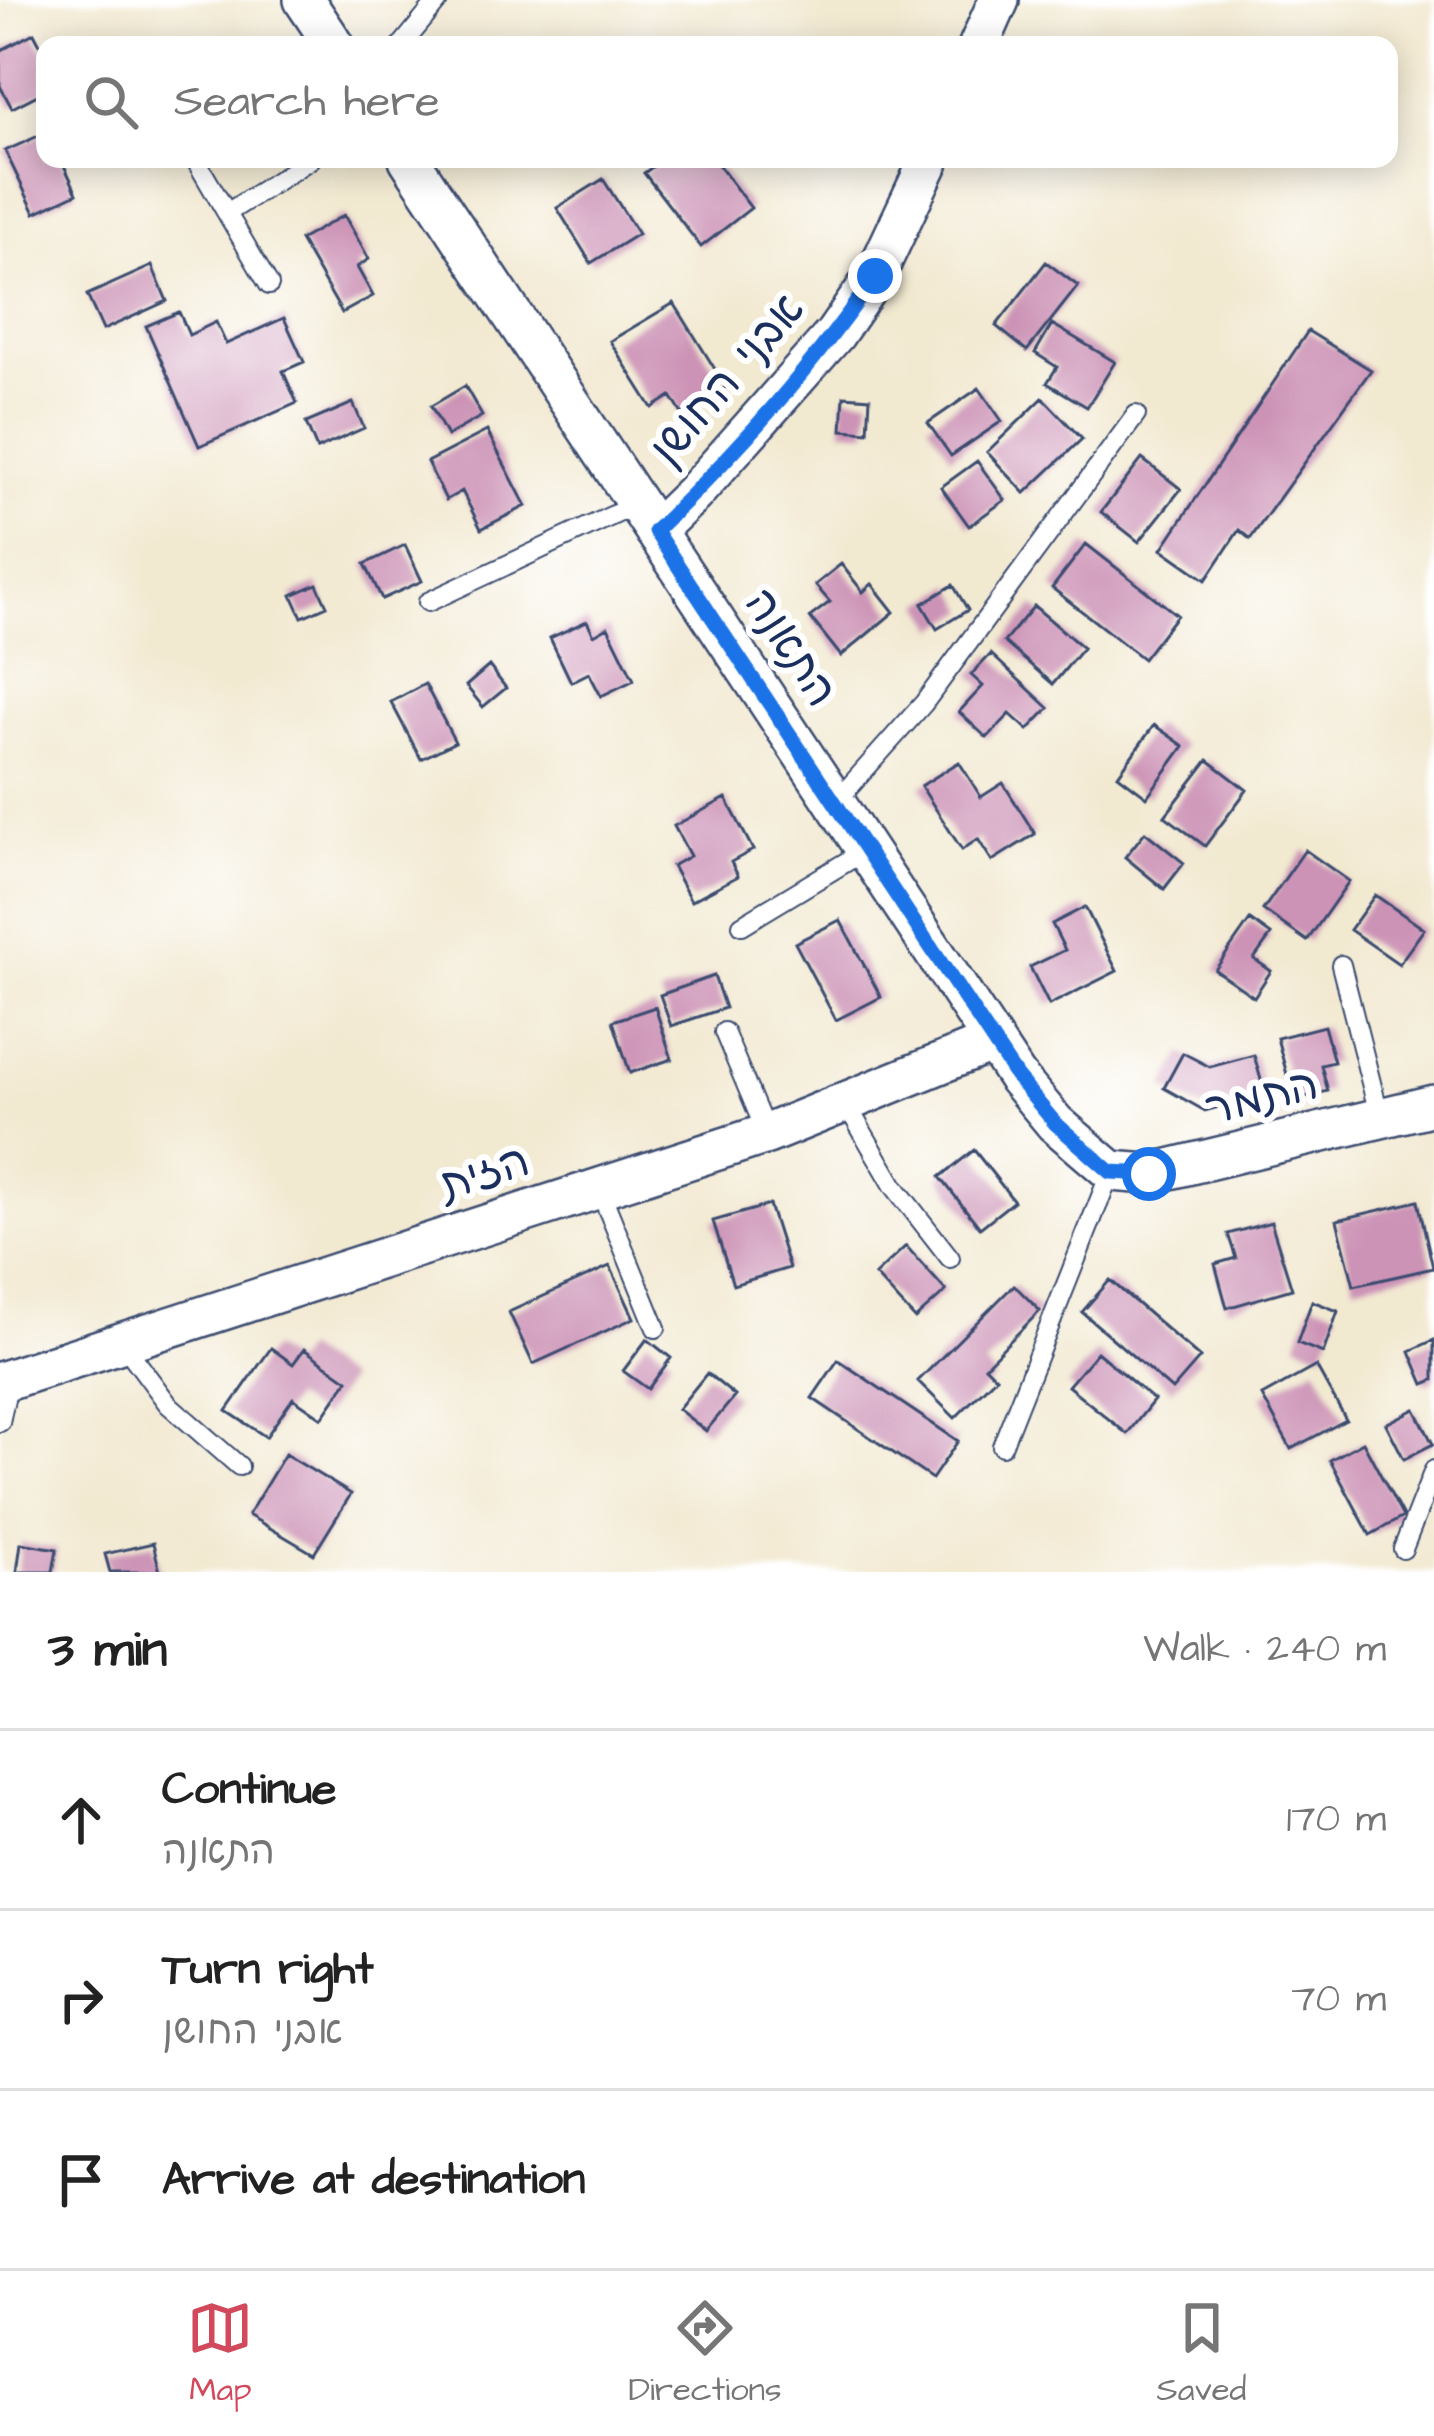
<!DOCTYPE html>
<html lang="en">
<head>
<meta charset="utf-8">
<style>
	:root { --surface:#fff; --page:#f2f2f2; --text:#222; --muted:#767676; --line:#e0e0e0; --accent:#d1495b }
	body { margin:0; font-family:"Architects Daughter","Playpen Sans Hebrew",sans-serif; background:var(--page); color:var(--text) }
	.stop { position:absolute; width:36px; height:36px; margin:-27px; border:9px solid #1a73e8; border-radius:50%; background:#fff }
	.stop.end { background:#1a73e8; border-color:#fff; box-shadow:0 3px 12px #0008 }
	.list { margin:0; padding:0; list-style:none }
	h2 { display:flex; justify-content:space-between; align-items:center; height:156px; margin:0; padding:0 48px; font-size:51px }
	h2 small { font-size:39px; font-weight:400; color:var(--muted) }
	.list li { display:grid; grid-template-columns:78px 1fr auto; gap:36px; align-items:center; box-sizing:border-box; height:180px; padding:0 48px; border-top:3px solid var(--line) }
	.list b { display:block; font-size:45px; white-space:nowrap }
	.list p { margin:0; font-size:39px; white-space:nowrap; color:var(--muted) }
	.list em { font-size:39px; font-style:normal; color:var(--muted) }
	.icon { flex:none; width:66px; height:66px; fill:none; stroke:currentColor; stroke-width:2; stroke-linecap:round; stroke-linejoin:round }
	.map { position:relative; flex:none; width:1434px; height:1572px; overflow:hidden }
	.search { position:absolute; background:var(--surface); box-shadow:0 6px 30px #0003; left:36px; right:36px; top:36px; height:132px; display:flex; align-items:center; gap:30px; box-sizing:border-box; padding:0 42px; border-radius:24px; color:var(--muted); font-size:45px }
	.sheet { height:696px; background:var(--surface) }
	nav { display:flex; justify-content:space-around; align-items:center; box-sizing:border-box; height:168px; border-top:3px solid var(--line); background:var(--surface); font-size:33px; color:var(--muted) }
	nav a { display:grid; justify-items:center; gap:6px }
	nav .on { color:var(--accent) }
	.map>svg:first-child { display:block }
	.building { fill:#cc93b6 }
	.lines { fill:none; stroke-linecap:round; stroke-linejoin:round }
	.lane-casing { stroke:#3b4b6f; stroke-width:22 }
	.street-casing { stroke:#3b4b6f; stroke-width:44 }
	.lane { stroke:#fff; stroke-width:18 }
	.street { stroke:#fff; stroke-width:39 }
	.route { stroke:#1a73e8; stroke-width:15 }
	.labels { text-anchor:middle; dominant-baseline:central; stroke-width:12; stroke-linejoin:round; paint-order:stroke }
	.street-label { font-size:45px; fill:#1b2f5e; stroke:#fff }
</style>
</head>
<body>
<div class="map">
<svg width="1434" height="1572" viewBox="0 0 1434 1572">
	<rect width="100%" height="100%" fill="#fff"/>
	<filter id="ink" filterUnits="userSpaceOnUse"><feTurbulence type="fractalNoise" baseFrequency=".00833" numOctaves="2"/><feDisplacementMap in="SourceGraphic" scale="24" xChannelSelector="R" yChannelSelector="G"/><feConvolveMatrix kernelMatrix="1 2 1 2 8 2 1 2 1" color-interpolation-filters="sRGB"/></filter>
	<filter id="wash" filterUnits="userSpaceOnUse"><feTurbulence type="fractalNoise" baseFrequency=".004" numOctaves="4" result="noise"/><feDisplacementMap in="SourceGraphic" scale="48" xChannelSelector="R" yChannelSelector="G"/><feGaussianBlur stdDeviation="2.7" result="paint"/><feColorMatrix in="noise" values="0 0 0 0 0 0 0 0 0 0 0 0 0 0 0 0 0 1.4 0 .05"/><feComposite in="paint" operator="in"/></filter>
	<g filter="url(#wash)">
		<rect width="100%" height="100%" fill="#f2e9d1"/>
		<g id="blocks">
			<path class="building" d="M34,33L45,54V91L12,108L0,86V51Z
				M45,133V159H61L77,193L35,213L5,151Z
				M663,159H714L751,208L701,247L644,173Z
				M603,179L638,234L591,263L557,208Z
				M344,215L369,259L357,267L373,296L342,313L300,240Z
				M1046,262L1078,286L1027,351L996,326Z
				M152,266L167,301L103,330L87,295Z
				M674,303L726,387L682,414L671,396L652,408L610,341Z
				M179,312L189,335L216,322L226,344L284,318L304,362L283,371L297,403L199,446L146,326Z
				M1052,324L1115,362L1087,407L1047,383L1057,367L1035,353Z
				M1308,331L1371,370L1250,539L1239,530L1206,580L1162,549Z
				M465,386L482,416L447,436L431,406Z
				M979,388L1002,421L951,456L928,423Z
				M844,396L870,398L868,432L842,430Z
				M1043,398L1082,439L1025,493L987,452Z
				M353,403L364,428L317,449L306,423Z
				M487,431L526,506L481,529L462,491L446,500L427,462Z
				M1142,459L1181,489L1139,542L1101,512Z
				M977,461L1005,500L969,526L941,487Z
				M1086,544L1177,615L1143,659L1052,588Z
				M405,545L422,581L382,599L365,564Z
				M841,564L863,592L872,584L894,612L841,656L810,617L830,602L815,585Z
				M317,584L327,606L302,617L292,595Z
				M953,585L968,610L937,629L922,604Z
				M1034,606L1083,648L1053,684L1004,642Z
				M587,621L594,635L608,627L634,680L601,696L589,673L571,682L550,638Z
				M991,654L1049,708L1028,730L1010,714L987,738L959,712L983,686L971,675Z
				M489,666L506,688L483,707L466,686Z
				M425,684L455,742L421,759L391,702Z
				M1154,725L1184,746L1147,797L1118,775Z
				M1208,760L1247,790L1205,846L1165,816Z
				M959,762L981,797L1003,783L1035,834L992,861L978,839L962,850L921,786Z
				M726,798L753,850L731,862L738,876L691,901L672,866L690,856L674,826Z
				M1145,832L1184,863L1164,889L1125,857Z
				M1305,850L1349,881L1307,941L1263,910Z
				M1375,895L1424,929L1399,964L1350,930Z
				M1085,907L1117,971L1049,1005L1030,967L1065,950L1052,924Z
				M840,920L881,997L836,1020L795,943Z
				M1250,920L1271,935L1254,959L1271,971L1254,997L1215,970Z
				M714,976L725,1008L671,1026L660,995Z
				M655,1007L672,1059L630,1073L613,1021Z
				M1324,1026L1334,1062L1321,1065L1328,1091L1294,1100L1277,1038Z
				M1183,1053L1210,1067L1254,1055L1265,1094L1205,1111L1164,1088Z
				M974,1150L1014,1201L980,1228L940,1177Z
				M1418,1201L1433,1268L1354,1286L1337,1220Z
				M769,1205L789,1268L733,1285L713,1221Z
				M1271,1222L1292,1289L1227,1308L1215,1264L1236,1258L1228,1234Z
				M906,1246L946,1291L915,1319L875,1275Z
				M610,1266L634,1318L533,1364L509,1312Z
				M1110,1280L1200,1358L1172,1390L1082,1312Z
				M1014,1285L1040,1311L985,1366L996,1377L955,1418L918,1381Z
				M1312,1301L1338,1311L1323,1353L1297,1343Z
				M647,1339L671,1358L648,1389L623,1371Z
				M1434,1340V1380L1424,1384L1410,1351Z
				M271,1348L293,1364L304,1349L348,1380L322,1418L293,1398L266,1437L227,1411Z
				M1097,1352L1154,1400L1127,1434L1068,1386Z
				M838,1360L958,1441L932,1479L812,1398Z
				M1316,1366L1346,1420L1291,1449L1262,1396Z
				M707,1373L735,1396L706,1431L678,1409Z
				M1415,1409L1433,1444L1404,1459L1386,1424Z
				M1363,1442L1403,1517L1370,1535L1330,1460Z
				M285,1454L351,1494L314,1554L248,1515Z
				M21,1543L57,1549L53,1572H17Z
				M153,1543L160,1572H110L105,1554Z"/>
		</g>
	</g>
	<g filter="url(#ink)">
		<use href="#blocks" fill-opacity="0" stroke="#3b4b6f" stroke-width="3"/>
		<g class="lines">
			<defs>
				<path id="lane" d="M402,45L439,0
					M195,159L269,285
					M227,213L311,159
					M428,602L637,504
					M835,803L924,703L1136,415
					M742,925L866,850
					M1341,965L1380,1118
					M724,1032L767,1134
					M845,1102L894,1186L950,1258
					M599,1188L656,1328
					M122,1342L168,1404L239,1466
					M0,1422L9,1380
					M1002,1446L1111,1171
					M1403,1549L1434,1470"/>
				<path id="street" d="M304,0L334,45
					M979,45L999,0
					M409,159L1016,1076L1055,1123L1111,1171L1149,1174L1434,1105
					M655,531L694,493L835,334L875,276L930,159
					M0,1382L767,1134L993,1042"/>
			</defs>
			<use href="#lane" class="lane-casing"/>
			<use href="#street" class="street-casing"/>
			<use href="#lane" class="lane"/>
			<use href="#street" class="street"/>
		</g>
	</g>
	<g class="lines" filter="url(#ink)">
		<path class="route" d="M875,276C812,368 735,454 655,531L1016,1076L1055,1123L1111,1172L1149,1174"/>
	</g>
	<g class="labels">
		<g class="street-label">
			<text transform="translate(728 380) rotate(-49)">אבני החושן</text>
			<text transform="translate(790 648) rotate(57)">התאנה</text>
			<text transform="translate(1262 1098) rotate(-14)">התמר</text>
			<text transform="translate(485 1174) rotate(-18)">הזית</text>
		</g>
	</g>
</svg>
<div class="stop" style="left:1149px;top:1174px"></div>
<div class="stop end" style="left:875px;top:276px"></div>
<div class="search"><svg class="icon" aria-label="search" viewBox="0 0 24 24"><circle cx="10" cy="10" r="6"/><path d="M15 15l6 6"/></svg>Search here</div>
</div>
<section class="sheet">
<h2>3 min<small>Walk · 240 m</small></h2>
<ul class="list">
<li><svg class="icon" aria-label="ahead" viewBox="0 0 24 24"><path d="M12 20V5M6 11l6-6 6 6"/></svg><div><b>Continue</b><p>התאנה</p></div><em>170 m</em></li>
<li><svg class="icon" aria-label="right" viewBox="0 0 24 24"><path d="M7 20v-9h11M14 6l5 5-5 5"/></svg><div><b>Turn right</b><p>אבני החושן</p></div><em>70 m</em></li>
<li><svg class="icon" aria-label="arrive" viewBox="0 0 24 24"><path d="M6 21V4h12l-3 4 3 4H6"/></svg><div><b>Arrive at destination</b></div></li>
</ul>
</section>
<nav>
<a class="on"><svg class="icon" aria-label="map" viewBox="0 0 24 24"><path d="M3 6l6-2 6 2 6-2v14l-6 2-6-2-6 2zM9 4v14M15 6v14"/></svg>Map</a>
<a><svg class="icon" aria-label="directions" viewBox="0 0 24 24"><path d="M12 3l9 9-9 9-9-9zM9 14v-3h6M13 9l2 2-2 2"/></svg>Directions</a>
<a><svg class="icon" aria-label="saved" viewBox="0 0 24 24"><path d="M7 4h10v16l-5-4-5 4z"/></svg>Saved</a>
</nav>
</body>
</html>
